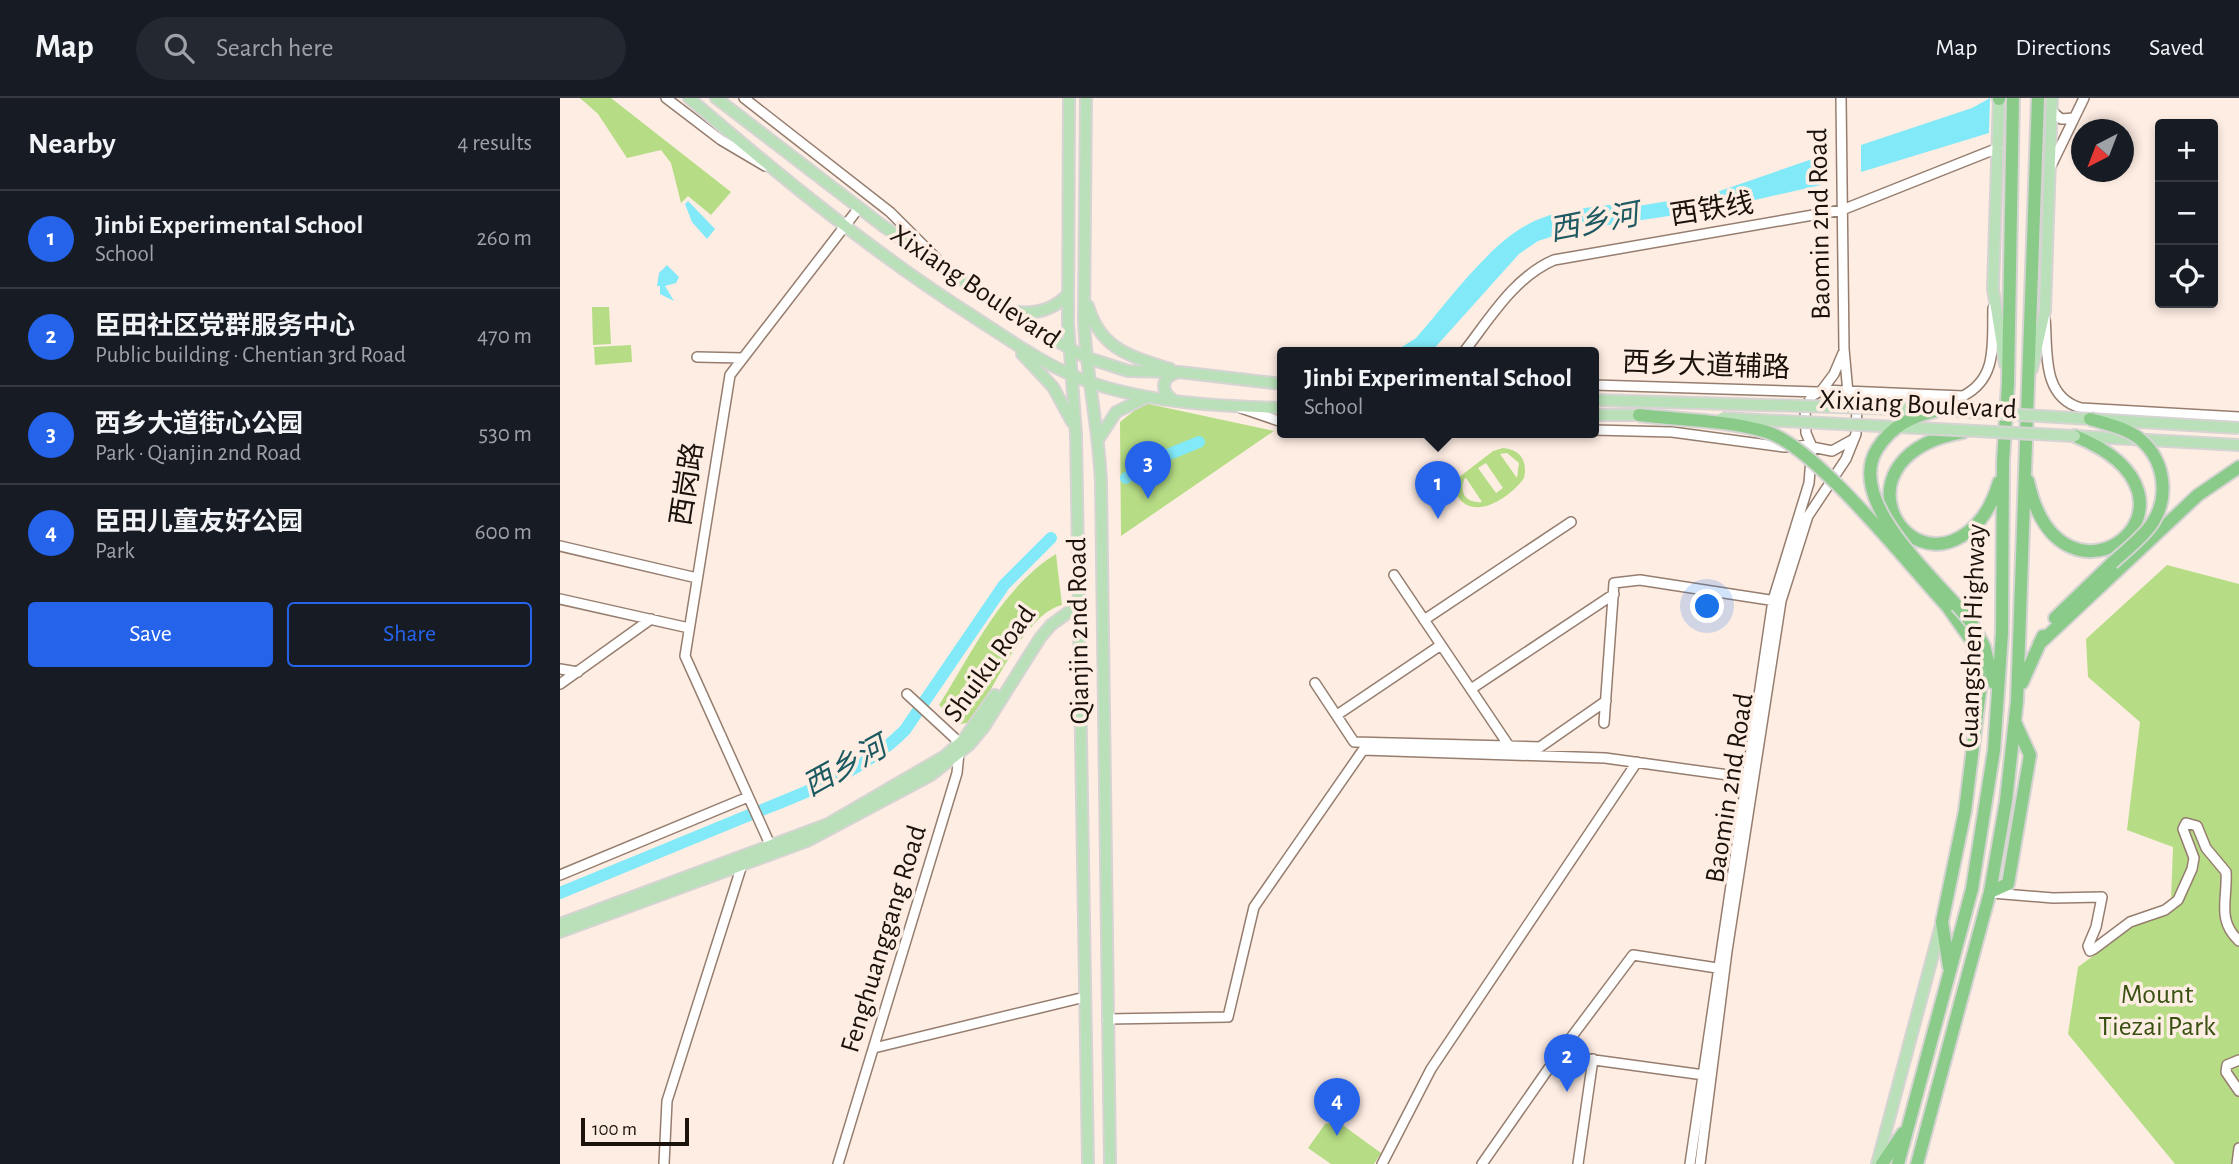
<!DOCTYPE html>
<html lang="en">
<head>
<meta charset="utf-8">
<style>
	:root { --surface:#171b24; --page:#242831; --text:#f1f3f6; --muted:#9ea1a6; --line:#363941; --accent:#2563eb }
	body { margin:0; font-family:"Alegreya Sans","Noto Sans SC",sans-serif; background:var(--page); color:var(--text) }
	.controls { position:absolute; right:21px; top:21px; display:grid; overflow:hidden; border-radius:7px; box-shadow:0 4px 10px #0003 }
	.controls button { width:63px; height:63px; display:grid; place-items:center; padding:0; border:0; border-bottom:2px solid var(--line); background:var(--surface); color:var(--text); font:35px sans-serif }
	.compass { position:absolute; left:1511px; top:21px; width:63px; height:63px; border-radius:50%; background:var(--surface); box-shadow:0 4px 10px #0003; rotate:222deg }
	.scale { position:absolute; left:21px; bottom:18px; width:108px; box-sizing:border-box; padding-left:7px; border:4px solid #1b120c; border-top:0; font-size:19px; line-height:24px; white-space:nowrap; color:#1b120c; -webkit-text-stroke:5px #feede3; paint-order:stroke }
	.you { position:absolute; left:1148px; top:509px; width:24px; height:24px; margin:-18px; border:5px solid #fff; border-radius:50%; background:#1a73e8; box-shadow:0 0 0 10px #1a73e833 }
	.badge { display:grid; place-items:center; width:46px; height:46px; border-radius:50%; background:var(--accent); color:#fff; font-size:23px; font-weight:700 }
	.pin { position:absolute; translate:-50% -58px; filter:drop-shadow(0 2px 4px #0008) }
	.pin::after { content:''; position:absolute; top:37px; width:24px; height:21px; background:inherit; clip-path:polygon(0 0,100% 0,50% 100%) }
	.popup { position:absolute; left:717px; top:249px; width:322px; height:91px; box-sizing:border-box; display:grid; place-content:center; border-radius:7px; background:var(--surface); filter:drop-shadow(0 2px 5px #0005); font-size:23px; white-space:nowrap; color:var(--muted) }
	.popup b { font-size:26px; color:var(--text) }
	.popup::after { content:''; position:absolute; left:50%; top:100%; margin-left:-14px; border:14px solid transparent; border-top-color:var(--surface) }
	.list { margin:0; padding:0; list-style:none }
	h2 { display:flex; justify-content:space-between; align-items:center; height:91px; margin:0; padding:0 28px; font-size:30px }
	h2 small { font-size:23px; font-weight:400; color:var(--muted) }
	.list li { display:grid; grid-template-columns:46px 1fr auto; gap:21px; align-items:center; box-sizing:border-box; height:98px; padding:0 28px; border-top:2px solid var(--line) }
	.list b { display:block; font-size:26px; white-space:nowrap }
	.list p { margin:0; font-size:23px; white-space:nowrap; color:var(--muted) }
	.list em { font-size:23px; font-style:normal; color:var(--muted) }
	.actions { display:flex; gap:14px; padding:21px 28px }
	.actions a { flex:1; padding:16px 0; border:2px solid var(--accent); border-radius:7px; text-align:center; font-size:24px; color:var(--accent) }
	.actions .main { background:var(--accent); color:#fff }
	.icon { flex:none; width:38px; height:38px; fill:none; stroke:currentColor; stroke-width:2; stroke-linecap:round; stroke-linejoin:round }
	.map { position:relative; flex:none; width:1679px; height:1066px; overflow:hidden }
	header { display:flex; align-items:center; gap:42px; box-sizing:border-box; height:98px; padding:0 35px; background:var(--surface); border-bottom:2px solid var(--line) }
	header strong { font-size:33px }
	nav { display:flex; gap:38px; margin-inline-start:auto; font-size:24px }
	.search { width:490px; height:63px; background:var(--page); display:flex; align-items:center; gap:18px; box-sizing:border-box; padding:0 24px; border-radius:38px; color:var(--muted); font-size:26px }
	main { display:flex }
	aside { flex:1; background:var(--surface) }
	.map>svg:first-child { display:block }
	.green { fill:#b6dd85; fill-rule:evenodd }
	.water { fill:#81e9f8 }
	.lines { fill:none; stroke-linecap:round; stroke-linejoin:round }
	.river { stroke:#81e9f8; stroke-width:12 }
	.minor-casing { stroke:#967e6f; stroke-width:12 }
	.major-casing { stroke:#d6d4d3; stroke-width:14 }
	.highway-casing { stroke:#d6d4d3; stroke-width:16 }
	.minor { stroke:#fff; stroke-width:9 }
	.major { stroke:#b9e0b8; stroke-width:10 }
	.highway { stroke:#8bcb89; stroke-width:12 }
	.major-bridge-casing { stroke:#d6d4d3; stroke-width:14; stroke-linecap:butt }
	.highway-bridge-casing { stroke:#d6d4d3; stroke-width:16; stroke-linecap:butt }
	.major-bridge { stroke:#b9e0b8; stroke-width:10 }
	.highway-bridge { stroke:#8bcb89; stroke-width:12 }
	.labels { text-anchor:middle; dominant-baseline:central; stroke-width:7; stroke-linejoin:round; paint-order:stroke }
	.street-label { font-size:28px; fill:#1b120c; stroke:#feede3 }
	.park-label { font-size:28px; fill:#385011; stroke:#feede3 }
	.water-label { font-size:30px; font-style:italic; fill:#1d5961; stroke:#feede3 }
</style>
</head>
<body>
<header>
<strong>Map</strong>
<div class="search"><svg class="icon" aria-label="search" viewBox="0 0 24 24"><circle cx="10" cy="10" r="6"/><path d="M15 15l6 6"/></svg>Search here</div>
<nav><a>Map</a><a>Directions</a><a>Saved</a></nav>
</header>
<main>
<aside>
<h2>Nearby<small>4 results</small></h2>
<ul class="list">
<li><span class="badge">1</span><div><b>Jinbi Experimental School</b><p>School</p></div><em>260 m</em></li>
<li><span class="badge">2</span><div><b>臣田社区党群服务中心</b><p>Public building · Chentian 3rd Road</p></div><em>470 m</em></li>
<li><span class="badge">3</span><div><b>西乡大道街心公园</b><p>Park · Qianjin 2nd Road</p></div><em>530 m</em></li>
<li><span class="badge">4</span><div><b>臣田儿童友好公园</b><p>Park</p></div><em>600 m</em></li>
</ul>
<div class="actions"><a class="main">Save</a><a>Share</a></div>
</aside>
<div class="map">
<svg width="1679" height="1066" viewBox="0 0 1679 1066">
	<rect width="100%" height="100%" fill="#feede3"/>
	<path class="green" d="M20,0H51L171,94L151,117L128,98L121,105L111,65L101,52L67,60L38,16Z
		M32,209H49L51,246L33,247Z
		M71,247L72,264L35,267L34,249Z
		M584,305L714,333L561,438L560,324Z
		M943,350C960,351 968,363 964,380C951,399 913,425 897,397L898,380L933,353ZM947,355L959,365L957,380L940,356ZM926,365L943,390L936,395L918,370ZM905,380H906L922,404C906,406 898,394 905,380Z
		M496,456L502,507C466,515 431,594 413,624L400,626L379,607C412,555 442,489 496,456Z
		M1607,467L1679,486V1066H1615L1508,936L1518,869L1611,801L1613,749L1567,732L1580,624L1528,579L1526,541Z
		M777,1023L821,1055L814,1066H771L748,1050L765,1026Z"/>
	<path class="water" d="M1430,0L1429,35L1301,74V47L1412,10Z
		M1261,58V87L1155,111L1009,133L978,143L959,156L871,254L846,255L842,249L856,240C890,202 932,140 979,121C1007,110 1039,109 1069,104L1072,109L1151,96Z
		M128,103L155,131L147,141L132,124L125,106Z
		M107,167L119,179L116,185L105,188L114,203L100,196V188H97L99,175Z"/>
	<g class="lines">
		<path class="river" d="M566,380L592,363L639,344
			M0,795C61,770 122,745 182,720C238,697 302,676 345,632L444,487L491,440"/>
		<defs>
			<path id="minor" d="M106,0L161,42L205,68
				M184,0L330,114L376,160
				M1492,13L1501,21L1514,20
				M1491,68L1524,0
				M1485,220C1488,253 1481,299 1521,310L1679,319
				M903,255C929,222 954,179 994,162L1282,112L1438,50
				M137,259L182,260
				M1034,287L1257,294
				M1262,292L1403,298C1438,280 1432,246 1433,210
				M681,310L722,324
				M1034,332L1112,334L1224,349L1250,347
				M1252,349L1272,353L1292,342
				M0,448L137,480
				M834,477L949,648
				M0,501L129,530
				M864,522L1011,424
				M0,571L18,574
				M755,585L794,644L980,649L1046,603
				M0,586L91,521
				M911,591L1054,496
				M777,617L881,547
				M1044,625L1054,485L1080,482L1216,503
				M212,751L125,558L170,277L298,111
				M0,777L188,699
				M1432,795L1493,800L1542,799L1536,829L1528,848L1530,853L1534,851L1570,824L1605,812L1618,802L1632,771L1634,760L1623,731L1626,725L1637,728L1646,750L1666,774C1668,801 1656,821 1679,843
				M547,921L668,919L694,809L803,652L1045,660L1190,680
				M314,950L525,899
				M998,957L1144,977
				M1679,962L1667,967L1666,974L1679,993
				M104,1066L107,1003L182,767
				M278,1066L397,675L400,645L347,596
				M822,1066L871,971L1077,664
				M922,1066L998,957L1073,857L1157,870
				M1018,1066L1033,961
				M1130,1066L1213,502L1249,385L1252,349L1246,335L1245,310L1252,298L1262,292L1274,276L1283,255
				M1140,1066L1167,853L1221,503L1248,418L1286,361L1296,336L1297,307L1288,295L1284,251L1281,0
				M1677,1066L1679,1050"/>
			<path id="major" d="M129,0C220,78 312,154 414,219C451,243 487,269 529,284C589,305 659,308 722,310
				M156,0L323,128L472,229L525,259L568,273L619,274L722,286
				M509,0L508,226L516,337L528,1066
				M526,0L524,222C526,277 539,330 541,385L550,1066
				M1439,0L1433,191L1445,266
				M528,208C541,252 570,258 610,271
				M451,213C473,217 493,213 508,196
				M462,256L493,289L512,324
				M1472,271L1485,213L1492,0
				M612,301C600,292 602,279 616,275
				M1034,317H1079
				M1515,338L1679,347
				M538,342L556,314L587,299
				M0,826L268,726L385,658L404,641L435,597
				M0,834L247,743L371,677L409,647L424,629L480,540L491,527L517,508
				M1317,1066L1381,827"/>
			<path id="highway" d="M1439,1V0
				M1403,334C1274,357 1341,485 1408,434C1424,422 1433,404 1439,384
				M1468,383C1501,535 1671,402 1515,338
				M1387,508L1411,542L1421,585L1405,713L1382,824L1389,869
				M1495,520L1552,465
				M1411,524L1424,548L1434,585
				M1479,546L1638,397L1679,369
				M1462,585L1483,538
				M1430,794L1448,786L1470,657L1455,624
				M1322,1066L1343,1035
				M1338,1066L1412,791L1434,652L1442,535L1443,363L1448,286L1453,0
				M1357,1066L1430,794L1446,703L1457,603L1478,0"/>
		</defs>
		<use href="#minor" class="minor-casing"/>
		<use href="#major" class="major-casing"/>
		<use href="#highway" class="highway-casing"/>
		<use href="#minor" class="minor"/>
		<use href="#major" class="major"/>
		<use href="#highway" class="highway"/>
		<defs>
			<path id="major-bridge" d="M1034,302L1379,312L1679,330
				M1162,320L1515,338"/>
			<path id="highway-bridge" d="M1379,312C1353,318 1332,327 1317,351C1284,405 1379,483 1411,524
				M1079,317C1120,322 1167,322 1207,334C1256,349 1348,466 1387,508
				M1530,321C1547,326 1567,330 1581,342C1605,363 1610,400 1591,427C1581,441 1565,453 1552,465"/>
		</defs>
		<use href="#major-bridge" class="major-bridge-casing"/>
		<use href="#highway-bridge" class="highway-bridge-casing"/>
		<use href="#major-bridge" class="major-bridge"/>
		<use href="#highway-bridge" class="highway-bridge"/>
	</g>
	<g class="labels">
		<g class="street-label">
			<text transform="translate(1152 112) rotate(-9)">西铁线</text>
			<text transform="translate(1260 126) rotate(-91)">Baomin 2nd Road</text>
			<text transform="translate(415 189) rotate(34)">Xixiang Boulevard</text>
			<text transform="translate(1146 268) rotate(2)">西乡大道辅路</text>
			<text transform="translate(1358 307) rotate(3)">Xixiang Boulevard</text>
			<text transform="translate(128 386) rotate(-81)">西岗路</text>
			<text transform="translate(519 533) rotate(-91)">Qianjin 2nd Road</text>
			<text transform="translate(1413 538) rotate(-88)">Guangshen Highway</text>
			<text transform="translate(430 566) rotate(-54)">Shuiku Road</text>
			<text transform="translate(1170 690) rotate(-81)">Baomin 2nd Road</text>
			<text transform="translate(324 841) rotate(-73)">Fenghuanggang Road</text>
		</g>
		<g class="park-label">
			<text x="1597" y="897">Mount<tspan x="1597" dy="32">Tiezai Park</tspan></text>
		</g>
		<g class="water-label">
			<text transform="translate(1034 125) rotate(-11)">西乡河</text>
			<text transform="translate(285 669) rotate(-29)">西乡河</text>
		</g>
	</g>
</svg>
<div class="controls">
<button>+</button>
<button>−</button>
<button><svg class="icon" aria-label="locate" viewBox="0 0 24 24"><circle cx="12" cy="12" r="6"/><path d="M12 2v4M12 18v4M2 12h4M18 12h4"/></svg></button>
</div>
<svg class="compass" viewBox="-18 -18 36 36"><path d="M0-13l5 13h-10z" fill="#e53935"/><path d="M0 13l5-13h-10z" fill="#9ea1a6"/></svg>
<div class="scale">100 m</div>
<div class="you"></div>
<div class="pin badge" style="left:878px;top:421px">1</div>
<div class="popup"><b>Jinbi Experimental School</b>School</div>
<div class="pin badge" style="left:1007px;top:994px">2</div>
<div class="pin badge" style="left:588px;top:401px">3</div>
<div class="pin badge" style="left:777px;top:1038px">4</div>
</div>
</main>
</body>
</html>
